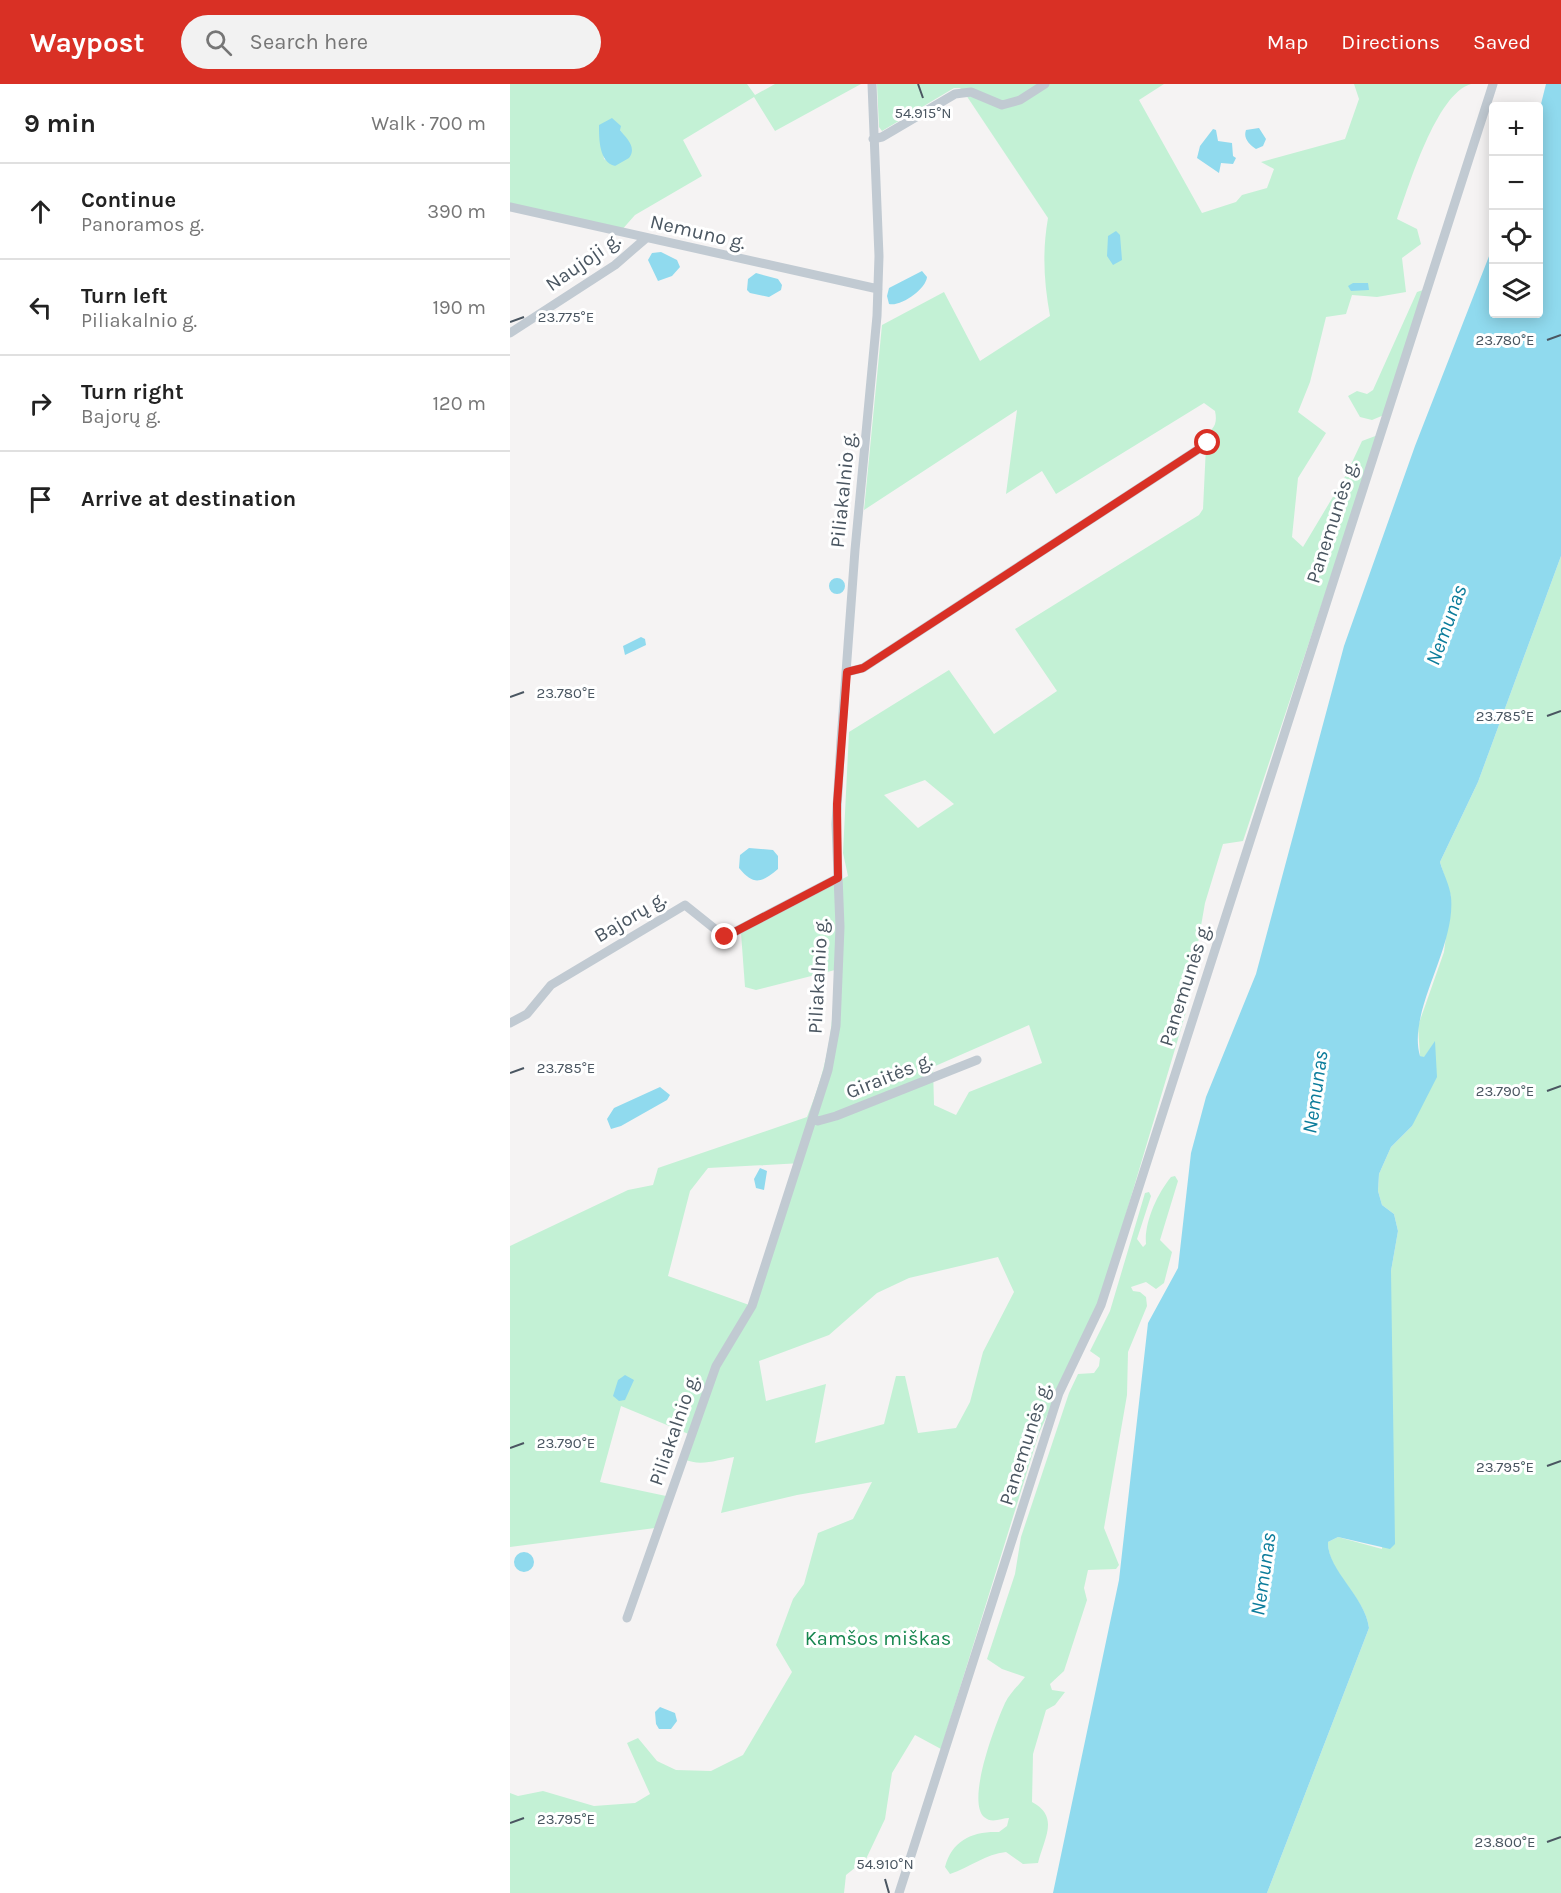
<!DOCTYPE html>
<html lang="en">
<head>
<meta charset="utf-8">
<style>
	:root { --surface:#fff; --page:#f2f2f2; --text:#222; --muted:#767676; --line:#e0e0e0; --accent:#d93025 }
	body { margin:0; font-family:Karla,sans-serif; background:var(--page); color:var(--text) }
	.controls { position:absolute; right:18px; top:18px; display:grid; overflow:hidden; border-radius:6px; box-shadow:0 3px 15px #0003 }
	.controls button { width:54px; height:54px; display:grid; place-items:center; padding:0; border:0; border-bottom:2px solid var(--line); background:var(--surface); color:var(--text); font:30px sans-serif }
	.stop { position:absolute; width:18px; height:18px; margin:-14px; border:4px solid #d93025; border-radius:50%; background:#fff }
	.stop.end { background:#d93025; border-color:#fff; box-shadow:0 2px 6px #0008 }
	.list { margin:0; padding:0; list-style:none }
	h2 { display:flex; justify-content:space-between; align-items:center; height:78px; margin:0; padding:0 24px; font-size:26px }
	h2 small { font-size:20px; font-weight:400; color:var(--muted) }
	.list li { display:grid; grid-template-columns:39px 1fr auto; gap:18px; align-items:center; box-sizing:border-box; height:96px; padding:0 24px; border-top:2px solid var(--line) }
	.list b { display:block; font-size:22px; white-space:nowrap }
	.list p { margin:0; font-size:20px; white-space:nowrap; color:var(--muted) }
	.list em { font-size:20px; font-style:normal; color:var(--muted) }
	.icon { flex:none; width:33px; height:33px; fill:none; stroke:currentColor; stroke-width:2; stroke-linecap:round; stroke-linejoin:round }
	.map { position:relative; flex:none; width:1051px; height:1809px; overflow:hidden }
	header { display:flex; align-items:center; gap:36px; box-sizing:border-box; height:84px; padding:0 30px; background:var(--accent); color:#fff }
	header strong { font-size:28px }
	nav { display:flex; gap:33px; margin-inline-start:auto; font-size:21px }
	.search { width:420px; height:54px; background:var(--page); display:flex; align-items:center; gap:15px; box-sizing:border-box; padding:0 21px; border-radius:33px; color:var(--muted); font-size:22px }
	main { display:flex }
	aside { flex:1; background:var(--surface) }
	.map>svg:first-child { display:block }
	.green { fill:#c3f1d5; fill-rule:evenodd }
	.water { fill:#90daee }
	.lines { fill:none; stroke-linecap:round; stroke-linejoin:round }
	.street { stroke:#c1cad2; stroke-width:9 }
	.route { stroke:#d93025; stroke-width:8 }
	.ticks { fill:none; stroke:#4a5661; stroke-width:2 }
	.labels { text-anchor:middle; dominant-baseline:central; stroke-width:6; stroke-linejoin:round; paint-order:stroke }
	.street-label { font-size:20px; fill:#4a5661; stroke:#fff }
	.park-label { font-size:20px; fill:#17864f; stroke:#fff }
	.water-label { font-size:21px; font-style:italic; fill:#0c7c9b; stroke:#fff }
	.ticks-label { font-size:15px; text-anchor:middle; fill:#4a5661; stroke:#fff; stroke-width:6; stroke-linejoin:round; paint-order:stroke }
</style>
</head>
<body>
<header>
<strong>Waypost</strong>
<div class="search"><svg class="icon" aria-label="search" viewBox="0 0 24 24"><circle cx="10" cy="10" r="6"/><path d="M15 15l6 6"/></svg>Search here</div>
<nav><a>Map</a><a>Directions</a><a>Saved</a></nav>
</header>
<main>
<aside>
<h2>9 min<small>Walk · 700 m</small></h2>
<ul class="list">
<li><svg class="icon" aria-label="ahead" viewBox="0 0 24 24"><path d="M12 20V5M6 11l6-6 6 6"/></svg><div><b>Continue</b><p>Panoramos g.</p></div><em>390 m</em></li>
<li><svg class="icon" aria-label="left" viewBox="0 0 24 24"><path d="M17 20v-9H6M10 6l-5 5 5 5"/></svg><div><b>Turn left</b><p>Piliakalnio g.</p></div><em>190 m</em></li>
<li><svg class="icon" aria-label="right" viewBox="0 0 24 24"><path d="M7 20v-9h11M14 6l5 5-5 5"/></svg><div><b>Turn right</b><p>Bajorų g.</p></div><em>120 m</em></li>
<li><svg class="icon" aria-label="arrive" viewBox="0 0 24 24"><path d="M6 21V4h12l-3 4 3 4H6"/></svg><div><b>Arrive at destination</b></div></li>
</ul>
</aside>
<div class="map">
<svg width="1051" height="1809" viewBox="0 0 1051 1809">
	<rect width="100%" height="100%" fill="#f5f3f3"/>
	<path class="green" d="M0,0H237L245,11L265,0H351L265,47L244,13L173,56L192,92L125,131L110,148L0,123ZM110,46L114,52L105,82L94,75L92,60Z
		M367,0H654L629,16L692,129L726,118L732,111L757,104L764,85L751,78L835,55L849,15L844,0H961C926,10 899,102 887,135L907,145L911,160L892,174L896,208L867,213L842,211L836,230L816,233L800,298L788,328L816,349L788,394L782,453L793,463L836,391L852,357L868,351L733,757L713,760L695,819L676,928L591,1214L529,1349L431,1665L405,1651L382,1689L375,1735L356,1775L336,1791L334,1809H0V1709L8,1712L33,1707L84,1722L125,1719L140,1710L117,1659L128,1654L147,1677L166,1686L201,1687L233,1671L282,1588L266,1561L283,1515L294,1500L308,1449L343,1435L362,1398L287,1411L211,1429L224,1373C207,1376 190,1383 174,1375L181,1351L111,1322L90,1398L156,1412L145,1444L0,1463V1162L118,1106L143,1101L148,1084L297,1033C319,979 323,944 325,886L246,906L235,903L231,849L338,792L333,769L339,648L439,586L484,650L547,607L505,545L689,431L693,425L696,362L692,353C703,346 708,341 705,327L694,319L546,410L532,387L496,410L507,326L354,426L372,241L434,208L470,277L540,232C534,198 532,169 538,134L454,8L450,4H444L372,47L369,43ZM415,696L444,720L408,744L374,711ZM519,941L532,979L459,1008L446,1031L424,1021L423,983ZM292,1079L242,1222L158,1192L180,1107L198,1084ZM488,1173L504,1208L473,1268L460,1318L446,1344L408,1349L395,1292H386L374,1340L305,1359L316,1300L256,1317L249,1277L319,1251L367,1209L399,1194Z
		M913,206L874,331L862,336L850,333L838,312L847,307L857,310L863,306L907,208Z
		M1051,472V1809H757L859,1544C855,1512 817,1488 818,1458L828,1453L872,1465L881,1187L888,1147L884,1130L872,1121L868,1107L869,1090L881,1063L902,1042L925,958L914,974L910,972L908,942L934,868L941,813L930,778L968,698Z
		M665,1092L668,1097L650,1156L662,1168L654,1199L646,1205L636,1198L621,1203L623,1207L630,1208L636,1213L637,1222L618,1268L617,1311L594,1444L609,1481L606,1485L578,1486L574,1504L577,1516L554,1587L540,1600L542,1606L555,1608L545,1621L536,1626L523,1670L522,1718C550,1733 534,1754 528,1779L513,1780L496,1768C476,1770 460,1783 440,1790L435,1783C442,1756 463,1747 489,1748L497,1742L499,1734C491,1734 482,1740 474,1733C456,1716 486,1639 495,1619C500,1609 509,1601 515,1593L492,1585L477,1575L505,1490L511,1453L559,1309L568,1290L584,1289L589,1282L590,1274L580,1267L600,1227L635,1109L639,1108L641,1112L627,1155L633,1163L636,1160C634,1139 647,1110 661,1093Z"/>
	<path class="water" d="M1036,0H1051V472L968,698L930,778C933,789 940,802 941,813C946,864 897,927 910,972L914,973L925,957L927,993L902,1042L881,1063L869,1090L868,1107L872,1121L884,1130L888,1147L881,1187L885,1460L880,1465L828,1453L818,1458C817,1486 855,1512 859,1544L757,1809H543L609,1496L638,1239L668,1184L681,1069L696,1013L746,890L834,562L905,362L983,162L984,230H1028V32Z
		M102,34L111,42L110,46C117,55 127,63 119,74L105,82C89,78 89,55 89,41Z
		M749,44L756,55L753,62L746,65C739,60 733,54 736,46Z
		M703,45L706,46L708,57L722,59L723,72L726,74L723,80L711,79L709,89L687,74L690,62Z
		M606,147L610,151L612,176L603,181L597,172L598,152Z
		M151,168L167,176L170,183L162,192L148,197L138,176L142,169Z
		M412,187L417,193C416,205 391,223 379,220L377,212L379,204Z
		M246,189L268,195L272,201L271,206L259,213L240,209L237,206L238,195Z
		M843,199H858L859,206L841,207L838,202Z
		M319 502a8 8 0 1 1 16 0a8 8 0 1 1-16 0Z
		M131,553L135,555L136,561L115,571L113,562Z
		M239,764L263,766L268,772V785C251,799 244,802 229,784L230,771Z
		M150,1003L160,1011L157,1016L111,1042L101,1045L97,1035L104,1024Z
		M250,1084L257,1087L254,1106L246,1104L244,1095Z
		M115,1291L124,1296L115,1316L109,1317L103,1312L108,1296Z
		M4 1478a10 10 0 1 1 20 0a10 10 0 1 1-20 0Z
		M150,1623L165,1629L167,1637L161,1645H149L146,1640L145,1628Z"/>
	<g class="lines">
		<path class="street" d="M363,55L372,53L445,10L461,8L492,21L510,16L535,0
			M0,123L368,205
			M0,249L105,181L135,155
			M337,588L353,584L698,359
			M0,939L17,930L41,901L175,821L215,853L328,794
			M303,1035L308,1037L326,1032L467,976
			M117,1534L206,1282L242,1222L318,986L326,942L330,843L326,740L331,657L345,466L367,232L369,172L362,0
			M389,1809L549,1309L591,1221L983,0"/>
	</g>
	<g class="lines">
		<path class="route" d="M215,853L328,794L327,720L337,588L353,584L698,359"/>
	</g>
	<path class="ticks" d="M408,0L413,14M0,238L14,233M1037,256L1051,251M0,613L14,608M1037,632L1051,627M0,989L14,984M1037,1007L1051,1002M0,1364L14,1359M1037,1382L1051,1377M0,1739L14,1734M1037,1758L1051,1753M375,1795L379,1809"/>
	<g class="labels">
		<g class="street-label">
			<text transform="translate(188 148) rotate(13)">Nemuno g.</text>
			<text transform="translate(73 178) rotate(-35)">Naujoji g.</text>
			<text transform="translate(333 406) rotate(-84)">Piliakalnio g.</text>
			<text transform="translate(822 438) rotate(-72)">Panemunės g.</text>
			<text transform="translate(120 833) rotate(-31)">Bajorų g.</text>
			<text transform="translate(308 892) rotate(-87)">Piliakalnio g.</text>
			<text transform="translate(675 901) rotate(-72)">Panemunės g.</text>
			<text transform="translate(379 992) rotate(-22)">Giraitės g.</text>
			<text transform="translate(164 1346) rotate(-71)">Piliakalnio g.</text>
			<text transform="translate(515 1360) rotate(-72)">Panemunės g.</text>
		</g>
		<g class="park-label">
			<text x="368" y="1554">Kamšos miškas</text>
		</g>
		<g class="water-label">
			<text transform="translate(936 541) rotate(-70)">Nemunas</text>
			<text transform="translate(805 1008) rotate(-82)">Nemunas</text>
			<text transform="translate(753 1490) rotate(-82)">Nemunas</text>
		</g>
	</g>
	<g class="ticks-label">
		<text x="413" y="34">54.915°N</text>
		<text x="56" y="238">23.775°E</text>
		<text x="995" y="261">23.780°E</text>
		<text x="56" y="614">23.780°E</text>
		<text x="995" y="637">23.785°E</text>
		<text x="56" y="989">23.785°E</text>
		<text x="995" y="1012">23.790°E</text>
		<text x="56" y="1364">23.790°E</text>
		<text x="995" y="1388">23.795°E</text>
		<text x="56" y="1740">23.795°E</text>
		<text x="995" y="1763">23.800°E</text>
		<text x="375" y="1785">54.910°N</text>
	</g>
</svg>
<div class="controls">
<button>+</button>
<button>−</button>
<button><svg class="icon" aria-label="locate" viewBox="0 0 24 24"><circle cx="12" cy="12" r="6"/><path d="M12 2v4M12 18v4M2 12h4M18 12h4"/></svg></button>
<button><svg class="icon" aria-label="layers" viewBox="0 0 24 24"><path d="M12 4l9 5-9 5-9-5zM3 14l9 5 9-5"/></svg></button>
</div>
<div class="stop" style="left:698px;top:359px"></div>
<div class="stop end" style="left:215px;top:853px"></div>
</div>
</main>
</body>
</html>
